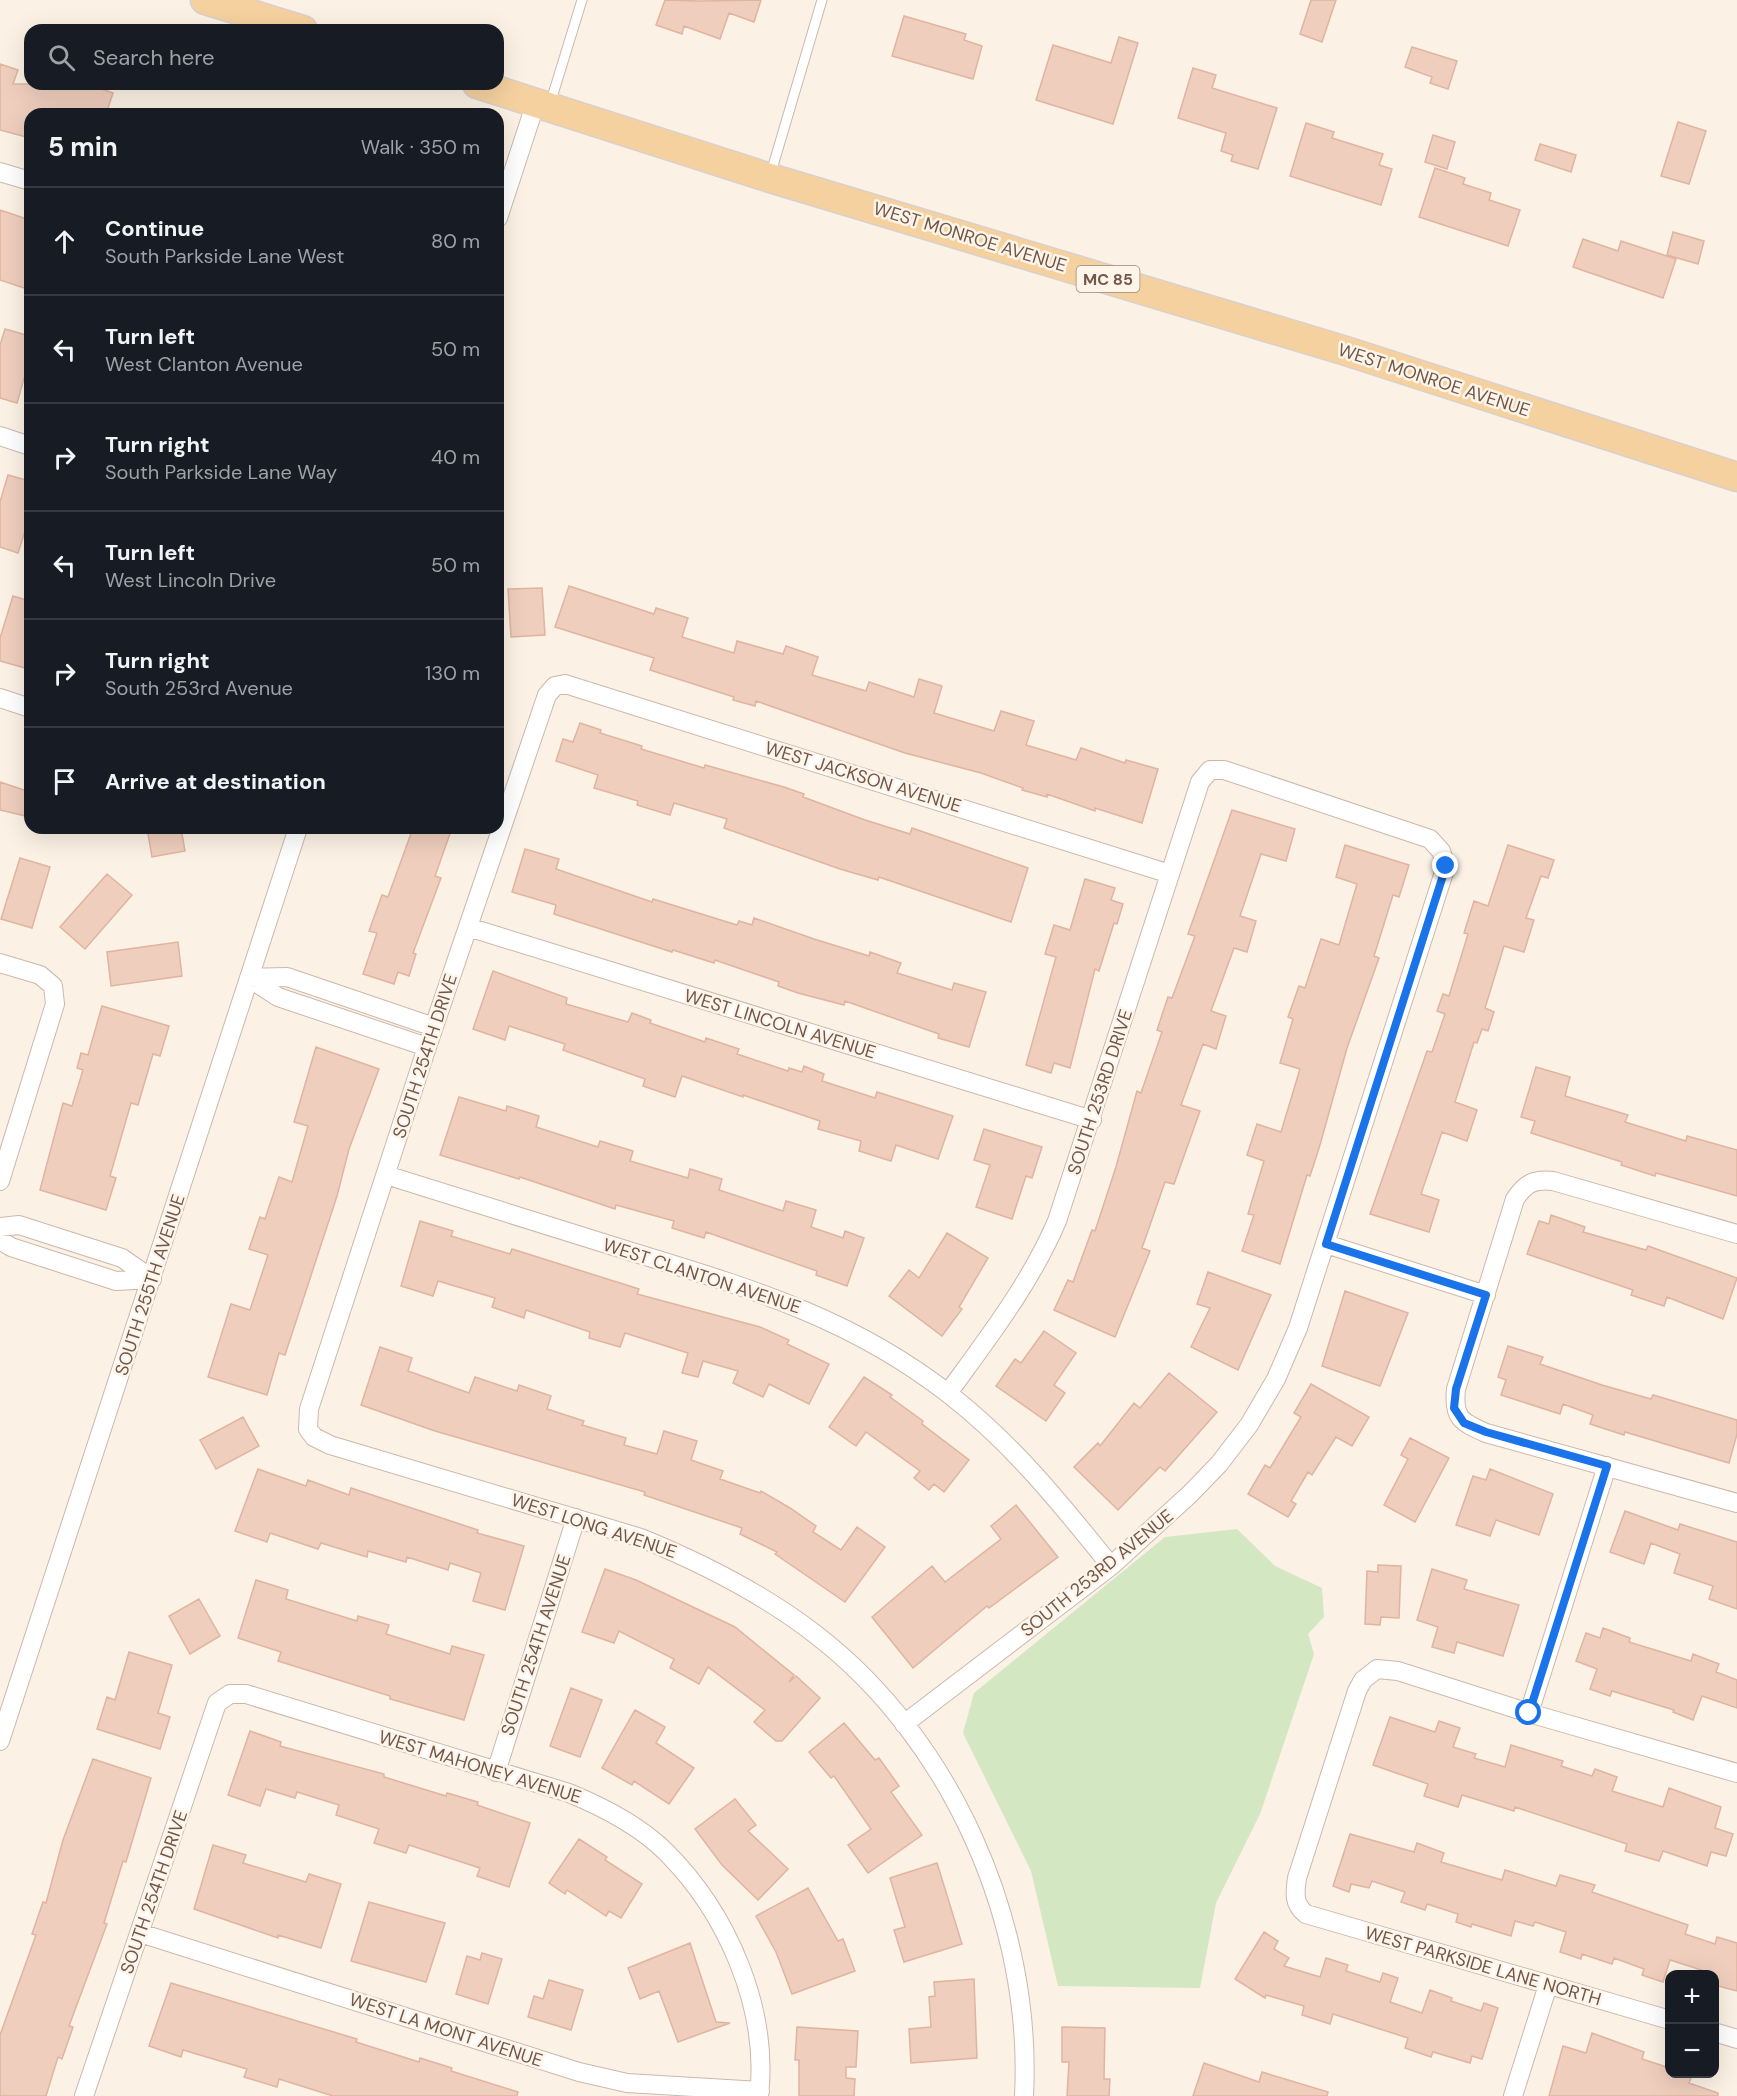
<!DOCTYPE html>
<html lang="en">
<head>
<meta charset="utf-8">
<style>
	:root { --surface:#171b24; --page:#242831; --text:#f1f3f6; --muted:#9ea1a6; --line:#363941 }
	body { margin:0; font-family:"DM Sans",sans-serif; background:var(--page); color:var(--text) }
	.controls { position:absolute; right:18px; bottom:18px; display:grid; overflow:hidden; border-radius:12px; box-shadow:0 6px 24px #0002 }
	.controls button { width:54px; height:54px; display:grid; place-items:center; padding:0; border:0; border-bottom:2px solid var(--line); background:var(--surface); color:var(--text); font:30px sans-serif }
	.stop { position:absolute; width:18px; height:18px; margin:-14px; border:4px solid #1a73e8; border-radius:50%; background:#fff }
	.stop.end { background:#1a73e8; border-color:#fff; box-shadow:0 2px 6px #0008 }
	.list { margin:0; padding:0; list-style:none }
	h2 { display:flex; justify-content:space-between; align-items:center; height:78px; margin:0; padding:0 24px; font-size:26px }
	h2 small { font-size:20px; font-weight:400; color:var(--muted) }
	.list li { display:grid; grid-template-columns:39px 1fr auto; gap:18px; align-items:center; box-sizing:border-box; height:108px; padding:0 24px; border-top:2px solid var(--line) }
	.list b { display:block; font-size:22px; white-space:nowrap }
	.list p { margin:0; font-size:20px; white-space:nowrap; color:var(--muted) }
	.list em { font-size:20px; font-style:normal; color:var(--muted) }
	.icon { flex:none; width:33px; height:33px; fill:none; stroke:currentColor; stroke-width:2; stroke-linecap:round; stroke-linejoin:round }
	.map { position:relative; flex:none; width:1737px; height:2096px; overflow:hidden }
	.search { position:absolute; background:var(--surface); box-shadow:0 6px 24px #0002; left:24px; top:24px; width:480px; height:66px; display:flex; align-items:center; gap:15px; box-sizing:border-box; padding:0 21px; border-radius:18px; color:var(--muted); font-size:22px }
	.panel { position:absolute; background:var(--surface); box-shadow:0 6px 24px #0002; left:24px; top:108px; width:480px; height:726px; border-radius:18px }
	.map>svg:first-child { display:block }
	.green { fill:#d4e7c3 }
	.building { fill:#efcebd; stroke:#e0b49f; stroke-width:1.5 }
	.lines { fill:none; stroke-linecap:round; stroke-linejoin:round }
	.service-casing { stroke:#ccb8ab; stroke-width:11 }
	.minor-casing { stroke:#ccb8ab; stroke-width:20 }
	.primary-casing { stroke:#d8d0cd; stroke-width:31 }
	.service { stroke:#fff; stroke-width:9 }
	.minor { stroke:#fff; stroke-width:18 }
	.primary { stroke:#f6d1a0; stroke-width:28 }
	.route { stroke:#1a73e8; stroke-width:8 }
	.labels { text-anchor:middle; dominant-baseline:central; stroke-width:5; stroke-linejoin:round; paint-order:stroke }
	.shield { fill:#fef5ea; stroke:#9c867b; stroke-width:1.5 }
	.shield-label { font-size:16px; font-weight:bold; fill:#72574b }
	.street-label { font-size:18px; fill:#72574b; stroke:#fef5ea }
</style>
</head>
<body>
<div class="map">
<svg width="1737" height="2096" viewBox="0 0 1737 2096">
	<rect width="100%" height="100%" fill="#fbf1e4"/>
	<path class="green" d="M1237,1529L1275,1566L1322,1588L1324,1617L1308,1634L1314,1654L1260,1814L1216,1903L1200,1988L1058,1986L1031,1871L963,1733L974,1693L1165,1537Z"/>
	<path class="building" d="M665,0L699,1L761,0L754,22L729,13L720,39L684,26L682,34L656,25Z
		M1311,0H1336L1322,42L1300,34Z
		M904,16L966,34L964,40L982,46L973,79L892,56Z
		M1119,37L1138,43L1113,124L1036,100L1053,45L1111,63Z
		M1412,47L1457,61L1448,89L1430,83L1432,77L1405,67Z
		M0,64L18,70L13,84H87L113,93L106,114H30V138L0,130Z
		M1193,68L1216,75L1212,88L1277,108L1258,169L1231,161L1233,155L1221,151L1226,133L1178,118Z
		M1678,122L1706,131L1689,184L1661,176Z
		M1306,123L1334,132L1332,138L1383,154L1379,165L1392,169L1381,205L1290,176Z
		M1433,135L1455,142L1447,169L1425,162Z
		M1540,144L1576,155L1571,172L1535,160Z
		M1435,168L1465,178L1463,184L1491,193L1489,200L1520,210L1508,246L1419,217Z
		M0,210L30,220V290L0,280Z
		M1673,232L1704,241L1698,264L1667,255Z
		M1583,239L1618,251L1621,241L1676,259L1663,298L1573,267Z
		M5,329L30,336V358L17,403L0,398V345Z
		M8,475L30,481V516L18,553L0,547V502Z
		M569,586L654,614L656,608L688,618L682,637L734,653L737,641L783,654L786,646L818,657L812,675L866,691L869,682L914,697L919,679L942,686L934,713L994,731L1001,711L1034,721L1026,745L1076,760L1081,748L1125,763L1126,760L1158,769L1142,823L1095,808V811L1047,794V797L1022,790L1023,788L981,773L905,753L756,701L755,706L733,700L734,697L650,670L654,658L555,627Z
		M542,588L545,635L511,637L508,589Z
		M13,596L30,601V652L25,668L0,661V638Z
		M580,723L601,730L600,733L642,746L641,749L704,768L705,765L784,787L804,794L803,797L865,820L910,834L912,828L1028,868L1011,922L879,877L878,880L840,869L724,828L727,819L674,803L670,815L637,805L638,801L594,788L598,775L556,761L563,739L573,742Z
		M0,782L30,792V817L0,810Z
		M1232,810L1295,829L1286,861L1261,854L1240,916L1256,921L1247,952L1234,948L1211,1011L1226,1016L1216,1049L1203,1044L1181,1105L1200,1111L1174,1184L1165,1182L1142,1248L1150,1251L1115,1337L1054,1310L1068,1280L1073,1282L1092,1230L1095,1231L1116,1167L1137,1091L1141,1093L1162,1032L1157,1030L1168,997L1172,998L1195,936L1188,934Z
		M147,828H181L185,851L152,857Z
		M413,828H452L435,876L441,878L413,953L416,954L409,976L398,972L394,984L363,974L377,933L369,931L382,895L388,897Z
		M1345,845L1409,865L1399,897L1393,895L1374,956L1379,958L1347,1048L1320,1145L1310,1176L1307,1175L1280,1264L1242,1251L1254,1215L1248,1214L1264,1161L1247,1155L1257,1124L1281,1132L1300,1069L1280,1063L1293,1019L1288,1017L1299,986L1305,988L1321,939L1339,945L1357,884L1336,877Z
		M1508,845L1554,860L1548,878L1541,876L1526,918L1534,920L1524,952L1504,946L1485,1008L1494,1012L1488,1031L1482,1029L1477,1043L1474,1042L1455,1102L1477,1110L1467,1141L1442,1132L1421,1194L1439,1200L1429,1232L1370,1214L1427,1051L1432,1052L1445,1014L1437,1011L1443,994L1449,996L1468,934L1464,933L1474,901L1488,906Z
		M525,849L559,859L556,869L652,902L653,899L737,925L739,921L752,925L754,918L814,939L869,956L870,952L901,963L897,973L952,990L954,983L986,992L969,1047L938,1038L939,1034L845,1001L844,1005L798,993L778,986L779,982L715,960L714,963L673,950L672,952L554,914L556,905L512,892Z
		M20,858L50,867L32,928L1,919Z
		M107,874L132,895L85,949L60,927Z
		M1085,879L1115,888L1111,900L1123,904L1117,924L1114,923L1099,971L1095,969L1070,1068L1054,1063L1051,1073L1026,1065L1056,957L1045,954L1054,925L1070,930Z
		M178,942L182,976L111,986L107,952Z
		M493,971L567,998L566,1004L628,1022L632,1013L651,1020L650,1023L705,1042L706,1038L739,1049L737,1054L788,1071L789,1068L802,1072L804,1066L824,1074L822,1081L875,1098L877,1092L953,1116L938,1159L896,1145L891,1161L859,1151L861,1141L818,1129L820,1121L743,1095V1097L682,1076L675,1097L643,1086L645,1079L563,1050L565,1044L509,1026L505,1040L473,1029Z
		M102,1006L169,1026L160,1056L153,1054L138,1105L131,1103L110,1176L116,1178L106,1210L40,1190L63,1103L72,1106L83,1070L77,1068L81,1053L88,1055Z
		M316,1047L379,1069L349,1149L337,1196L285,1355L279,1353L267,1395L208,1377L231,1304L250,1310L268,1255L249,1249L260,1217L265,1219L279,1177L292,1182L308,1126L294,1122Z
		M1536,1067L1570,1077L1565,1096L1628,1115L1625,1122L1686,1141L1687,1136L1737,1150V1196L1656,1173L1655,1176L1621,1165L1622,1162L1531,1133L1535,1121L1521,1117Z
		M459,1097L506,1111L507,1106L539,1116L536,1127L598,1147L600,1141L633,1151L630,1161L688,1178L690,1169L722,1179L719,1190L783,1211L786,1201L816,1210L811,1227L843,1238L845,1231L864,1238L847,1286L816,1275L817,1271L706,1232L704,1238L672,1228L674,1221L616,1205L615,1209L520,1177L519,1179L440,1155Z
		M984,1129L1042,1147L1032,1178L1026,1176L1012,1219L976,1207L990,1165L974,1160Z
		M1551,1215L1585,1227L1583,1232L1646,1250L1648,1246L1737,1278L1723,1319L1667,1297L1664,1306L1631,1295L1633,1290L1527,1254L1539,1221L1549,1224Z
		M420,1221L453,1231L451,1236L510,1254L512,1249L639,1289L637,1294L760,1327L789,1340L787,1344L829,1364L809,1404L769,1384L763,1397L733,1383L738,1371L703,1361L698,1377L682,1373L688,1353L625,1333L620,1347L589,1338L590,1332L526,1310L524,1318L492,1307L495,1298L438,1281L433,1296L401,1286Z
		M947,1233L988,1258L959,1307L962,1309L942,1336L889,1296L909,1270L919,1278Z
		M1208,1272L1271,1295L1238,1370L1191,1347L1210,1308L1197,1304Z
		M1345,1291L1408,1313L1380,1386L1322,1366Z
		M1044,1331L1076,1353L1054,1385L1065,1393L1046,1421L996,1386L1015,1359L1021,1363Z
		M1508,1346L1543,1357L1540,1364L1602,1385L1651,1399L1653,1395L1737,1420V1434L1729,1463L1625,1432L1624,1435L1590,1424L1593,1415L1563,1404L1560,1414L1501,1395L1506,1380L1498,1377Z
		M380,1347L412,1358L408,1371L469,1393L475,1377L517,1391L519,1385L551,1396L547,1409L584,1421L582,1425L626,1438L624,1445L657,1454L664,1431L697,1441L691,1460L723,1471L720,1479L760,1493L761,1491L790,1508L816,1526L813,1532L841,1550L857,1527L885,1547L845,1602L775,1554L777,1552L740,1534L742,1528L644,1495L645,1492L435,1431L361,1405Z
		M1169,1373L1217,1412L1165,1471L1160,1467L1118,1510L1074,1467L1098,1443L1100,1446L1134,1403L1140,1408Z
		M864,1377L892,1395L890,1397L923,1421L922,1424L969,1460L944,1492L934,1484L929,1490L914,1478L920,1471L866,1432L856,1446L829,1427Z
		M1311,1384L1369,1417L1352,1446L1336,1437L1312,1475L1308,1472L1291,1501L1296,1504L1288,1517L1248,1494L1265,1465L1270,1468L1301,1417L1294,1413Z
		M243,1417L259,1446L216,1469L200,1440Z
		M1410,1438L1449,1458L1415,1522L1384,1505L1408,1459L1401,1455Z
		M258,1469L306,1486L308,1480L349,1495L351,1488L478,1530L477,1533L524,1546L505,1610L473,1601L481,1573L450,1563L448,1570L407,1557L406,1562L368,1551L367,1557L321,1543L318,1549L270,1533L267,1542L235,1531Z
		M1490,1469L1553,1494L1539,1535L1496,1520L1490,1536L1456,1525L1473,1476L1486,1480Z
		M1016,1505L1058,1557L989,1608L987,1606L913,1668L872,1617L932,1566L945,1582L1001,1539L991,1526Z
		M1625,1511L1678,1530L1680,1524L1737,1542V1609L1709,1599L1713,1586L1674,1573L1680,1554L1651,1543L1644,1564L1610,1552Z
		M1378,1565L1401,1566L1399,1618L1381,1617L1380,1625L1365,1624L1367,1571L1378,1572Z
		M605,1569L636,1580L735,1627L794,1675L789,1682L796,1676L820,1698L782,1741H776L754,1722L765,1710L708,1667L699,1684L670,1668L674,1659L619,1631L614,1643L582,1632Z
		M1432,1569L1467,1580L1464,1589L1519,1605L1503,1656L1457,1642L1454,1653L1432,1647L1438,1627L1417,1620Z
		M256,1580L288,1590L286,1599L357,1621L358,1616L389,1625L386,1634L450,1654L452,1646L484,1655L464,1720L390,1699V1696L278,1661L281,1652L238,1638Z
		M199,1599L220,1636L190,1654L169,1616Z
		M1603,1628L1630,1638L1629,1642L1691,1661L1693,1654L1719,1664L1716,1672L1737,1680V1708L1702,1696L1693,1720L1673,1712L1674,1710L1612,1691L1610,1696L1590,1689L1597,1669L1576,1661L1586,1633L1600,1638Z
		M129,1652L172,1665L158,1713L170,1717L160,1749L97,1729L107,1697L115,1700Z
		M571,1688L602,1700L580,1757L550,1746Z
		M635,1710L665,1727L656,1743L694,1768L669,1804L634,1781L632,1785L602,1768Z
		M1390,1717L1435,1732L1439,1721L1460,1728L1453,1747L1476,1754L1474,1758L1505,1767L1511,1745L1563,1761L1561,1766L1592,1776L1595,1769L1617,1777L1612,1791L1663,1807L1669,1788L1721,1807L1715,1828L1733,1834L1726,1856L1711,1852L1707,1866L1663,1851L1659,1861L1625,1851L1627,1844L1515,1807L1514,1811L1462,1795L1458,1807L1424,1796L1428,1784L1373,1765Z
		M844,1723L875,1760L879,1758L899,1786L891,1792L922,1835L868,1873L848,1845L871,1829L834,1776L831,1778L809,1752Z
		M250,1731L281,1742L280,1746L384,1774V1777L446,1796L447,1793L478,1802L477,1805L530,1823L509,1887L477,1876L480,1868L409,1845L406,1853L374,1843L379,1829L336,1815L339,1805L297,1792L295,1798L266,1789L260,1806L228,1795Z
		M93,1759L151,1778L126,1862L123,1861L104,1923L107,1924L69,2026L73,2027L62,2059L58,2057L46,2096H0V2035L36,1935L32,1934L43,1902L46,1903L63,1840Z
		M735,1799L756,1825L748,1831L788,1869L758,1900L722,1865L695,1829Z
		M1350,1834L1414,1852L1417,1843L1444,1853L1441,1862L1502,1880L1505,1870L1556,1886L1560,1875L1595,1885L1592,1892L1688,1925L1685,1934L1715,1944L1717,1937L1737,1943V1991L1714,1985V1974L1670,1960L1663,1982L1642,1975L1644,1969L1614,1958L1612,1964L1582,1954L1581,1959L1560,1952L1566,1932L1535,1922L1533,1926L1515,1921L1511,1936L1472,1924L1471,1927L1456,1922L1458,1914L1427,1904L1425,1910L1401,1902L1405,1892L1372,1881L1369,1888L1351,1884L1349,1892L1333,1886Z
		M579,1839L607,1857L605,1860L642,1884L621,1918L609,1911L606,1916L567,1890L565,1894L549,1883Z
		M213,1845L246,1855L243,1863L306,1882L309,1874L341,1884L321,1948L278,1935V1938L194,1909Z
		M937,1863L962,1944L904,1962L894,1930L905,1927L890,1878Z
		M808,1888L838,1941L843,1939L855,1971L792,1994L776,1952L756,1916Z
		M369,1902L445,1923L426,1982L351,1961Z
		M1264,1932L1278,1941L1274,1949L1289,1958L1284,1966L1320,1977L1326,1958L1348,1965L1346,1971L1380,1982L1383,1973L1398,1978L1390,2002L1422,2013L1430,1990L1452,1998L1451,2001L1481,2011L1484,2003L1498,2008L1482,2059L1472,2056L1470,2063L1433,2052L1431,2057L1405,2048L1408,2038L1333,2014L1330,2024L1302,2015L1304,2006L1266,1995L1265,1998L1235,1979Z
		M690,1943L716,2022L730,2023L678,2042L659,1991L640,1999L628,1968Z
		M482,1953L502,1959L488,2004L456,1994L467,1956L480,1960Z
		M974,1979L977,2058L911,2063L909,2029L931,2027L929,1997L935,1996L934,1982Z
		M549,1980L583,1990L571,2030L528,2017L534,1996L543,1999Z
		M171,1983L357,2039L356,2042L419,2062L420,2058L452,2068L451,2071L518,2092L517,2096H333L279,2079L277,2087L244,2077L247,2069L183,2050L181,2057L149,2046Z
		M797,2027L858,2031L856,2067H846V2078L855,2079L854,2096H799V2060H795Z
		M1062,2027L1105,2028L1104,2079H1110L1109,2096H1067L1069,2062H1062Z
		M1592,2033L1644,2052L1642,2059L1670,2068V2073H1693L1689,2083L1718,2093V2096H1549L1563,2046L1586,2053Z
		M1204,2063L1259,2082L1262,2072L1328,2092L1327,2096H1193Z"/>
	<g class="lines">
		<defs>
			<path id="service" d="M550,104L582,0
				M770,176L822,0"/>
			<path id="minor" d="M0,172L30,181
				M498,218L536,102
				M0,436L30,446
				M0,698L30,708
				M468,927L1092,1120
				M0,963L40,975L53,986L55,1004L0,1181
				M249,978L287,977L434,1027
				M249,978L278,997L427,1047
				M386,1175C467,1200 548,1226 629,1251C746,1287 851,1317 950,1395C1013,1444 1061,1504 1111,1566
				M0,1227L19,1225L122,1258L152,1279
				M1737,1234L1553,1181C1534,1179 1526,1183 1515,1199L1456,1389C1453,1418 1461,1422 1486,1433L1737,1503
				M0,1240L11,1247L116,1281L152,1279
				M1326,1244L1486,1295
				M1529,1713L1607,1466
				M904,1724L1111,1566L1190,1494L1219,1464L1249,1425L1276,1379L1298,1328L1446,866L1441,851L1430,839L1224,770H1210L1200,782L1057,1221C1030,1284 988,1338 948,1393
				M0,1741L298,828
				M496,1772L576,1518
				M140,1933L579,2072L627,2083L760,2091
				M1670,2020L1306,1914C1293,1904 1295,1892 1297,1878L1357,1691L1363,1680L1377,1669L1398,1671L1529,1713L1737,1773
				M1714,2032L1737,2039
				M84,2096L217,1703L230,1694H246L569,1793C603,1807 640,1826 666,1852C728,1914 769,2009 759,2096
				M1024,2096C1033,1924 952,1739 815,1634C762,1593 702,1563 641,1538L330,1445L314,1437L308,1429L309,1409L427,1047L547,695L555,686L565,684L1170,874
				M1513,2096L1548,1985"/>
			<path id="primary" d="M205,0L303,30
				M477,84L770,178L1346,351L1737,477"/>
		</defs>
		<use href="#service" class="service-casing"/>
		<use href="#minor" class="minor-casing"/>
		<use href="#primary" class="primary-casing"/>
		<use href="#service" class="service"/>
		<use href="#minor" class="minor"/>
		<use href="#primary" class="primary"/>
	</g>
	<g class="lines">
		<path class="route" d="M1446,866L1326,1244L1486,1295L1456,1389L1454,1408L1464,1423L1486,1432L1607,1466L1529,1713"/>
	</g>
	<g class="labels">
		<rect class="shield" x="1076.5" y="266" width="63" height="26" rx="4.5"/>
		<g class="shield-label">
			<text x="1108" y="279">MC 85</text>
		</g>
		<g class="street-label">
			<text transform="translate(970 237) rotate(17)">WEST MONROE AVENUE</text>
			<text transform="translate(1434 380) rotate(18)">WEST MONROE AVENUE</text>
			<text transform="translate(863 777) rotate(17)">WEST JACKSON AVENUE</text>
			<text transform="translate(780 1024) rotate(17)">WEST LINCOLN AVENUE</text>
			<text transform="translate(425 1056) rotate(-72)">SOUTH 254TH DRIVE</text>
			<text transform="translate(1100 1092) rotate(-72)">SOUTH 253RD DRIVE</text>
			<text transform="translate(702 1276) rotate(18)">WEST CLANTON AVENUE</text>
			<text transform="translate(150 1285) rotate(-72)">SOUTH 255TH AVENUE</text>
			<text transform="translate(594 1526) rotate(18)">WEST LONG AVENUE</text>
			<text transform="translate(1097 1573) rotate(-39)">SOUTH 253RD AVENUE</text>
			<text transform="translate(536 1645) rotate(-72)">SOUTH 254TH AVENUE</text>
			<text transform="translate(480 1767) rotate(17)">WEST MAHONEY AVENUE</text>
			<text transform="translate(154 1892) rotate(-71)">SOUTH 254TH DRIVE</text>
			<text transform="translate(1483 1966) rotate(16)">WEST PARKSIDE LANE NORTH</text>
			<text transform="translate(446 2030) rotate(18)">WEST LA MONT AVENUE</text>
		</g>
	</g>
</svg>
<div class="controls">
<button>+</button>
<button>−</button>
</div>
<div class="stop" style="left:1529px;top:1713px"></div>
<div class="stop end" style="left:1446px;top:866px"></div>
<div class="search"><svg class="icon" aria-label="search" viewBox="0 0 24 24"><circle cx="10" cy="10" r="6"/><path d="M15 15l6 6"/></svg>Search here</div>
<section class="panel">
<h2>5 min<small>Walk · 350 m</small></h2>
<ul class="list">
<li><svg class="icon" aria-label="ahead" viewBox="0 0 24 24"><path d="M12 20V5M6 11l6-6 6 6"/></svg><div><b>Continue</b><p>South Parkside Lane West</p></div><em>80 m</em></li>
<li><svg class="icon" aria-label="left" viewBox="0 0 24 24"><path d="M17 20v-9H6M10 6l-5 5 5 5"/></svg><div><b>Turn left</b><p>West Clanton Avenue</p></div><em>50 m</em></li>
<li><svg class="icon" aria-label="right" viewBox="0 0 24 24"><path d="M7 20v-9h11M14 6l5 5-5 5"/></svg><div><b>Turn right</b><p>South Parkside Lane Way</p></div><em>40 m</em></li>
<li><svg class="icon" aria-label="left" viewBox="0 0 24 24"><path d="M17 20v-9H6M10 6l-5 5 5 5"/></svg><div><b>Turn left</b><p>West Lincoln Drive</p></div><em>50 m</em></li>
<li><svg class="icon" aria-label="right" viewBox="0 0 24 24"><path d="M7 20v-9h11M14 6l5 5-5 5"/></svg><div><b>Turn right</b><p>South 253rd Avenue</p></div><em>130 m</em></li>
<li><svg class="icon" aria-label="arrive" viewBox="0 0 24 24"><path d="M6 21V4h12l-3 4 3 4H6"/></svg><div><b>Arrive at destination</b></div></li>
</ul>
</section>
</div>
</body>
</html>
